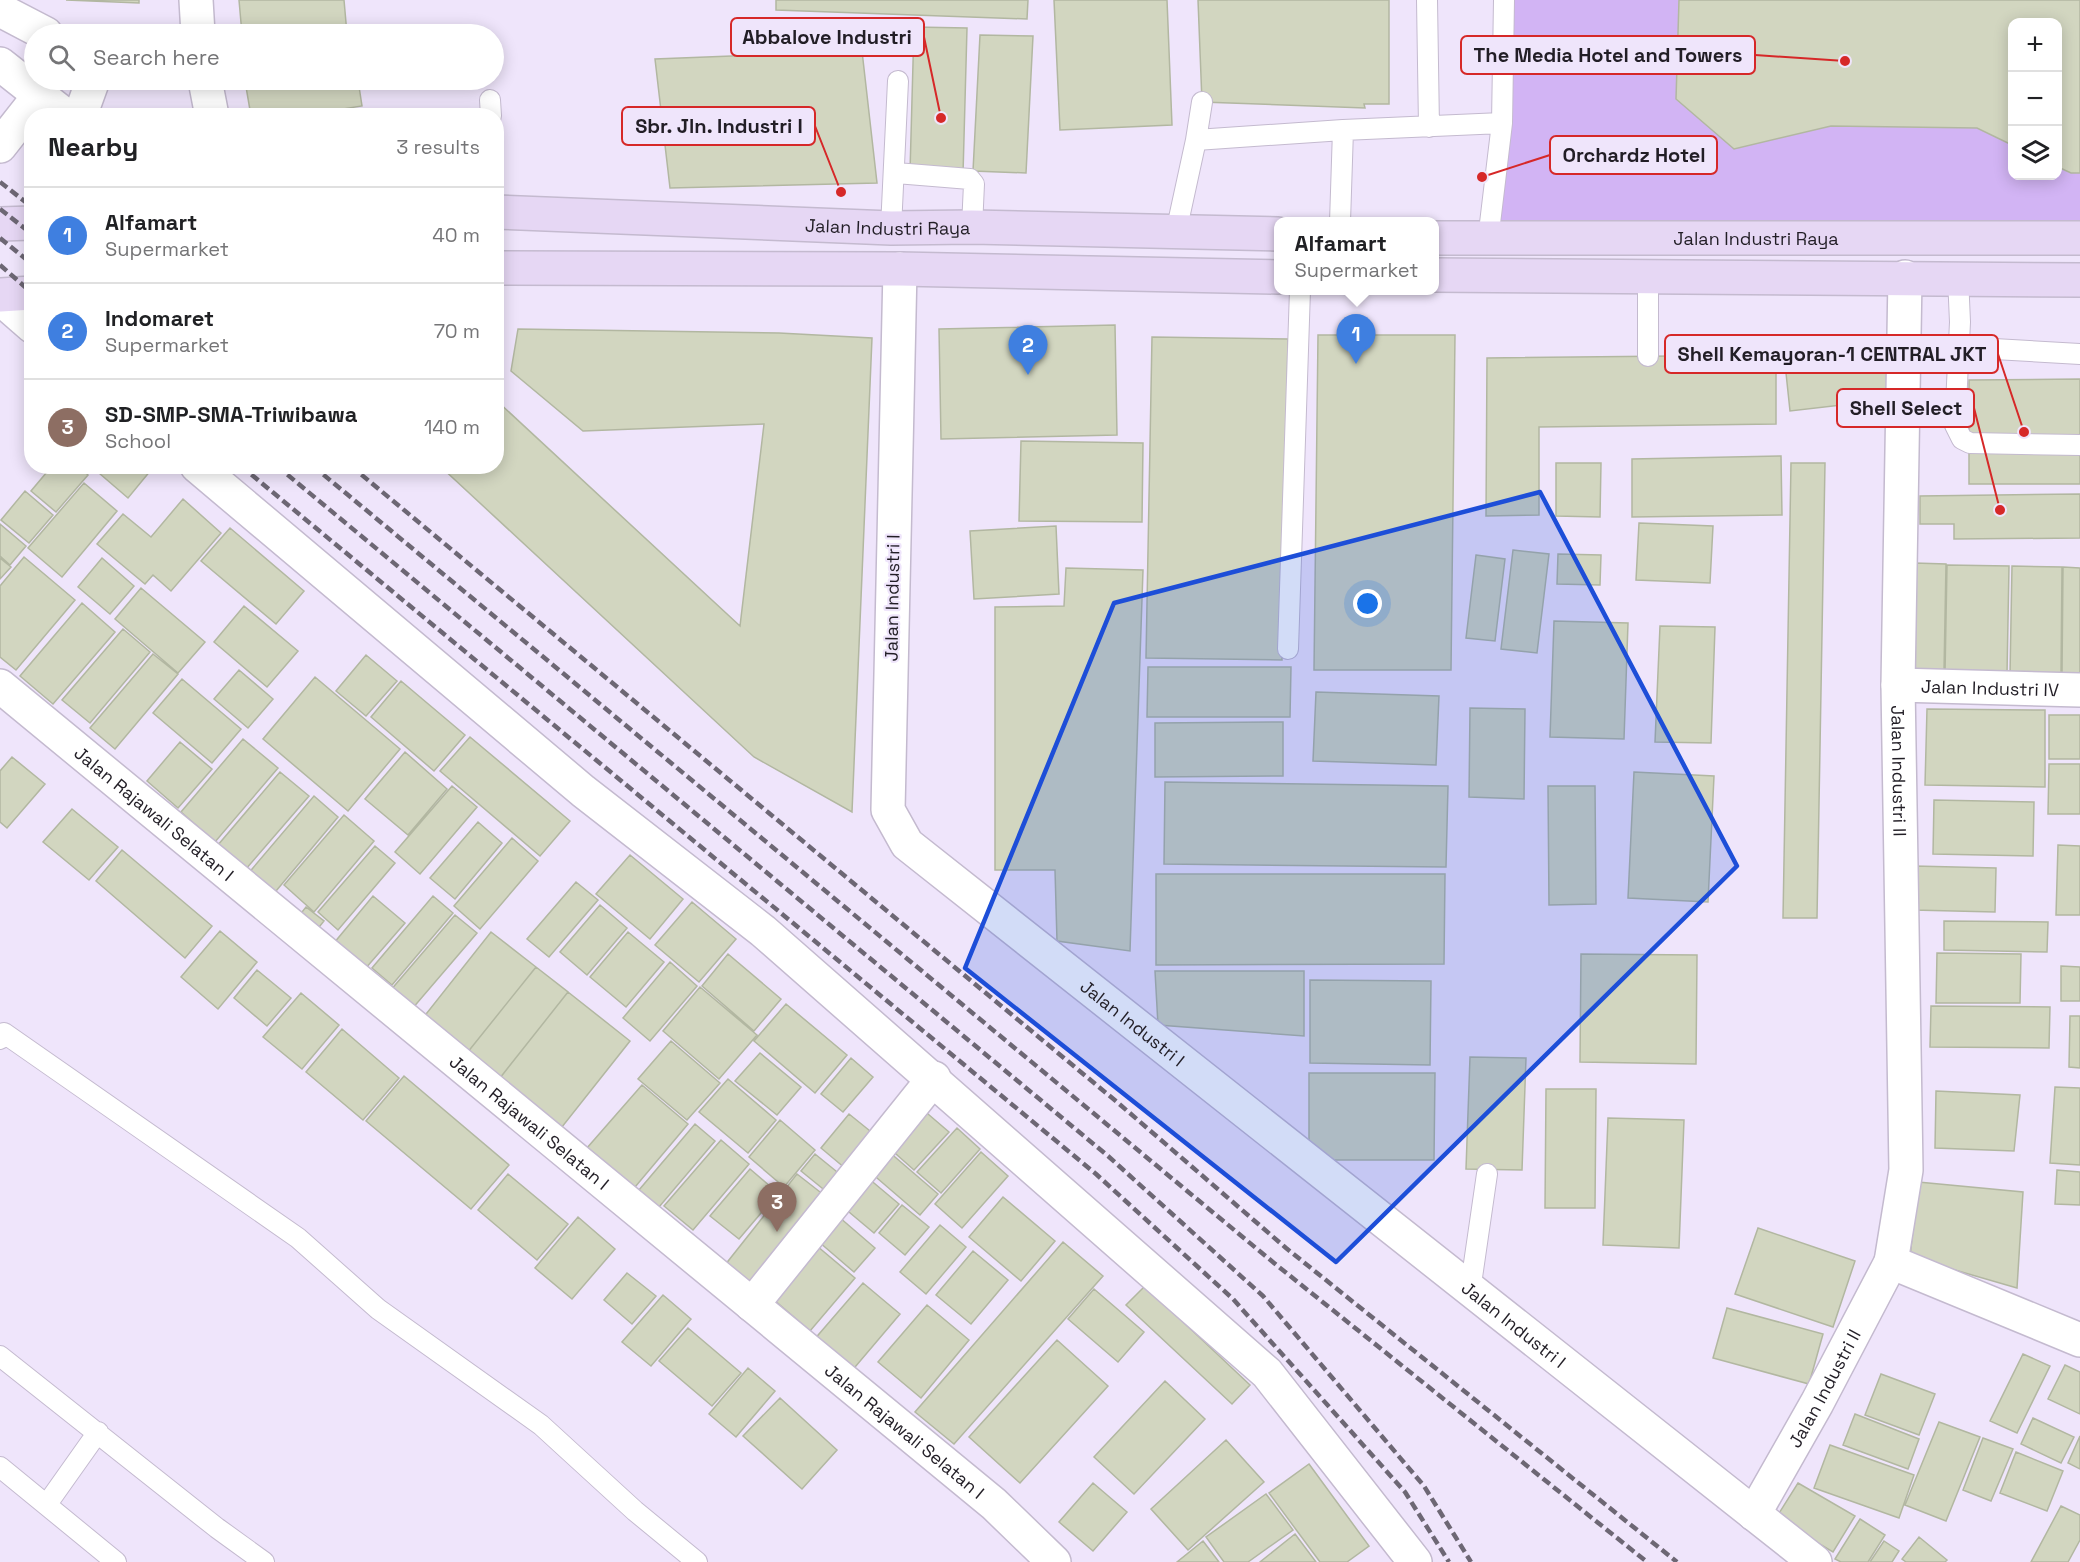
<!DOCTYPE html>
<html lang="en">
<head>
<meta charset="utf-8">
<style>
	:root { --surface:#fff; --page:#f6f6f6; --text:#202124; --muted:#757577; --line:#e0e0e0; --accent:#111827 }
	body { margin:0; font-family:"Space Grotesk",sans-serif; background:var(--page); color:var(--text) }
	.controls { position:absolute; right:18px; top:18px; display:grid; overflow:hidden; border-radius:12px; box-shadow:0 3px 15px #0003 }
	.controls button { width:54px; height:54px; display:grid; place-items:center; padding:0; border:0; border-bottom:2px solid var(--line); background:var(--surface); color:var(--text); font:30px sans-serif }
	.you { position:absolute; left:1368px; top:604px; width:21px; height:21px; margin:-15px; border:4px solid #fff; border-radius:50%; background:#1a73e8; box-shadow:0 0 0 9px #1a73e833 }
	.badge { display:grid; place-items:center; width:39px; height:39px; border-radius:50%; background:var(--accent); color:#fff; font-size:20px; font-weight:700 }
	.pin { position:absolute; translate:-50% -50px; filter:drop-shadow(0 2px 3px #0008) }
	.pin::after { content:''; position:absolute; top:32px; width:21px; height:18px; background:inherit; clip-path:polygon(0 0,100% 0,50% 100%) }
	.popup { position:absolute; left:1274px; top:217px; width:165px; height:78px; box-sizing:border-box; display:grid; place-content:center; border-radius:12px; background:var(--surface); filter:drop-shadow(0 2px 4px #0005); font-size:20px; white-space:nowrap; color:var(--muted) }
	.popup b { font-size:22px; color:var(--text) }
	.popup::after { content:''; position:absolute; left:50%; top:100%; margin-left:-12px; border:12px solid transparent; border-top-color:var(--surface) }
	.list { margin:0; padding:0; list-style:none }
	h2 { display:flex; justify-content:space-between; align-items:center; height:78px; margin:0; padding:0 24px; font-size:26px }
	h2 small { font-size:20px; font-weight:400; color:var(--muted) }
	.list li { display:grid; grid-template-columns:39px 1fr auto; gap:18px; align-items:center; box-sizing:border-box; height:96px; padding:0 24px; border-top:2px solid var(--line) }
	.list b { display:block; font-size:22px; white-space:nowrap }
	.list p { margin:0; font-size:20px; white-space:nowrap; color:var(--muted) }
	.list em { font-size:20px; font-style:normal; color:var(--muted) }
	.icon { flex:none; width:33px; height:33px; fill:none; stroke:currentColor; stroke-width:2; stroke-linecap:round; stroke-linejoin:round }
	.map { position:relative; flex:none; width:2080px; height:1562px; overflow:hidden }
	.search { position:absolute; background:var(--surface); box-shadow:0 3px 15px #0003; left:24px; top:24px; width:480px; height:66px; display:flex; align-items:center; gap:15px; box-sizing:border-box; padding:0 21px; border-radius:33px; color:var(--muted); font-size:22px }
	.panel { position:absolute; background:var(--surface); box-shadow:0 3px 15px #0003; left:24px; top:108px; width:480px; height:366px; border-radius:24px }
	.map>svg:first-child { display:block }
	.green { fill:#d2b4f4; fill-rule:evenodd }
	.building { fill:#d2d6c0; stroke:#b2b7a1; stroke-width:1.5 }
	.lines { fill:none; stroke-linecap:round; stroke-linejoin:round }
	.service-casing { stroke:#c4bacf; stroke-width:22 }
	.minor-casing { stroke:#c4bacf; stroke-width:36 }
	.tertiary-casing { stroke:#c4bacf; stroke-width:36 }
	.secondary-casing { stroke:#c4bacf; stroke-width:36 }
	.service { stroke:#fff; stroke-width:20 }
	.minor { stroke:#fff; stroke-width:33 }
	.tertiary { stroke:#fff; stroke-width:33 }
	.secondary { stroke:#e6d7f4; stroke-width:33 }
	.rail { stroke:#6d6774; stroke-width:4.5; stroke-dasharray:9 4.5; stroke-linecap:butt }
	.marked { fill:#1d4ed8; fill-opacity:0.2; stroke:#1d4ed8; stroke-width:4.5; stroke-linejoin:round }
	.labels { text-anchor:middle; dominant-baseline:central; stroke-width:4.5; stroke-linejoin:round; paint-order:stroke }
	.street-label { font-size:18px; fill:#221e26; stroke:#efe5fb }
	.leader { fill:none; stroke:#d62828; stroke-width:2 }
	.callout-dot { fill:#d62828; stroke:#efe5fb; stroke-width:2 }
	.callout { fill:#efe5fb; stroke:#d62828; stroke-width:2 }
	.callout-label { font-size:20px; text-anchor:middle; font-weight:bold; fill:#221e26 }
</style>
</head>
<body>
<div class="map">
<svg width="2080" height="1562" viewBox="0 0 2080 1562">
	<rect width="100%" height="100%" fill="#efe5fb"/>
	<path class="green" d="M1500,0H2080V241L1488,240ZM2012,22H2058V176H2012Z"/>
	<path class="building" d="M66,0H139V3Z
		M239,0H344L347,34H242Z
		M776,0H1028L1027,19L776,10Z
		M1054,0H1167L1172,125L1060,130Z
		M1198,0H1389V104H1364L1365,108L1202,102Z
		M1679,0H2080V173H2071L2058,167V22H2012V145L1977,128L1831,126L1734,149L1676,99Z
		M914,27L967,28L963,174L910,172Z
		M980,35L1033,36L1026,173L973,171Z
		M862,51L877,183L670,188L655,59Z
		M358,80L362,106L299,116H251L245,81Z
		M1115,325L1117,435L941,439L939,329Z
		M518,329L779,333L872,338L852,812L754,757L440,466H496V400L740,626L764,424L583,431L511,371Z
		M1318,335H1455L1451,670H1314Z
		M1152,337L1288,339L1282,660L1146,658Z
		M1897,341L1902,398L1790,411L1784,354Z
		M1776,355V424L1539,427V515L1486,516L1487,358Z
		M2080,379V484H1969V380Z
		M1021,441L1143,443L1142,522L1019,521Z
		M1781,456L1782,515L1632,517V459Z
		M1556,463H1601L1600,517L1556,516Z
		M1791,463H1825L1817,918H1783Z
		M52,466H79L88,475L56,512L31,491Z
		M147,466L151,470L128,498L92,467Z
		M84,483L117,511L62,577L28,548Z
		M25,491L53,515L29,543L1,520Z
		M2080,494V538L1954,539V524H1920V496Z
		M183,499L221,533L171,591L153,575L145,584L97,544L123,514L151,537Z
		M1639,523L1713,526L1710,583L1636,580Z
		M0,524L26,546L10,565L0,556Z
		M1056,526L1059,594L974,599L970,531Z
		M230,528L304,591L276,624L201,561Z
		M1513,550L1549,554L1537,653L1501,649Z
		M1558,554L1601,555L1600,585L1557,584Z
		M1476,555L1505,559L1495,641L1466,638Z
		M24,557L75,600L16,670L0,657V586Z
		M0,558L11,567L0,579Z
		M102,558L134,586L110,614L78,587Z
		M1914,563L1946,564L1944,671H1912Z
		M1947,565L2009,566L2007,674H1945Z
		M2012,566L2062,567L2061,676L2010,675Z
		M2063,567L2080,568V675H2062Z
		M1066,568L1143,570L1130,951L1057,941L1055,870H995V607L1064,606Z
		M141,588L205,642L178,673L115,619Z
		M82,603L115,632L53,704L20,676Z
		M244,606L298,651L267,687L214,642Z
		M1554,621L1628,623L1624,739L1550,737Z
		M1660,626L1715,627L1711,743L1655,742Z
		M123,629L150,652L90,723L62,700Z
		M153,654L178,674L115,749L90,728Z
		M366,655L397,681L366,716L336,691Z
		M1148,667H1291L1290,717H1147Z
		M239,670L273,699L248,728L214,699Z
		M315,677L400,749L348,811L263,739Z
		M182,679L241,729L212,763L153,713Z
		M401,681L465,735L434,771L371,717Z
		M1316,692L1439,696L1436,765L1313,761Z
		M1470,708L1525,709L1524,799L1469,797Z
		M1927,709L2045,710V787L1925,785Z
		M2049,715H2080V759H2049Z
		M1283,722V776L1155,777V723Z
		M470,737L570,821L540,856L440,771Z
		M243,739L278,768L215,842L181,812Z
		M180,742L212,769L178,808L147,781Z
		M405,752L447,789L408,835L365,799Z
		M12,757L45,784L7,828L0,822V771Z
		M2049,764H2080V814H2048Z
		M280,772L309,796L239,877L212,852Z
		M1634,772L1714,776L1708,902L1628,898Z
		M1165,782L1448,786L1446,867L1164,864Z
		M452,786L477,807L420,874L395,852Z
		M1548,786H1595L1596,904L1549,905Z
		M314,796L338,817L266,903L241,882Z
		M1934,800L2034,802L2033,856L1933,854Z
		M72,809L118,847L89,880L43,842Z
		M344,815L374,841L314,912L284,885Z
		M478,822L502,843L455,899L430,878Z
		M512,838L538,861L480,929L454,906Z
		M2058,845L2080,846V915H2056Z
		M375,846L395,863L338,930L318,912Z
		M122,850L212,926L185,958L96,881Z
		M630,855L683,899L650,939L596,894Z
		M1914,866L1996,868L1995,912L1913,910Z
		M1156,874H1445L1444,964L1156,965Z
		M576,882L598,900L549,957L527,939Z
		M373,896L405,923L365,969L334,943Z
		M433,896L453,913L392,985L372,968Z
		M692,902L736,939L699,982L655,945Z
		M600,905L627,928L587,975L560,952Z
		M306,907L324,921L312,936L294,922Z
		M455,915L477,933L412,1009L390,991Z
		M1944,921L2048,922L2047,952L1944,950Z
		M220,931L257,962L218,1009L181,977Z
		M491,932L536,967L463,1058L419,1023Z
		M628,932L664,962L626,1007L590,977Z
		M1937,953L2021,954L2020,1003H1936Z
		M728,954L781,999L754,1031L702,986Z
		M1581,954L1697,955L1696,1064L1580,1062Z
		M670,962L697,986L650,1041L623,1018Z
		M2061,966L2080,967V1001H2061Z
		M536,967L568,992L496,1083L463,1058Z
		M257,970L291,998L267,1026L234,998Z
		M1155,971H1304V1036L1158,1025Z
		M1310,980L1431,981L1430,1065L1310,1063Z
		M700,987L757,1035L719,1079L663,1031Z
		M568,992L630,1041L558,1132L496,1083Z
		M301,993L339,1025L302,1069L263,1037Z
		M786,1004L847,1055L815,1093L754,1041Z
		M1931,1006L2050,1007L2049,1048L1930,1047Z
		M2070,1016H2080V1068L2069,1067Z
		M342,1029L399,1078L363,1120L306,1072Z
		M671,1041L720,1083L687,1120L638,1079Z
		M760,1053L801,1087L777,1115L735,1081Z
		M1470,1057L1526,1058L1522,1170L1466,1169Z
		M851,1058L873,1077L843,1112L821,1094Z
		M1309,1073H1435L1434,1160H1309Z
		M404,1076L509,1165L471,1209L366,1121Z
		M728,1079L776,1120L748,1153L699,1112Z
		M642,1085L688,1124L630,1193L580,1156Z
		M2055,1087L2080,1088V1165L2050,1163Z
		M1546,1089H1596L1595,1208H1545Z
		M1936,1091L2020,1095L2014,1151L1935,1148Z
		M921,1108L949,1132L914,1170L887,1146Z
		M849,1114L880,1139L852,1174L821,1148Z
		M1608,1118L1684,1120L1679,1248L1603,1245Z
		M780,1120L815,1150L784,1187L749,1157Z
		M695,1124L715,1141L659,1207L639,1190Z
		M957,1128L980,1149L941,1193L917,1172Z
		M721,1140L749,1164L693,1230L664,1206Z
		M888,1151L938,1194L920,1215L870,1172Z
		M981,1152L1008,1176L962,1228L935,1204Z
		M815,1154L847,1180L833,1197L801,1171Z
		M750,1169L778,1193L739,1239L710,1216Z
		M2057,1170L2080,1172V1205L2055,1204Z
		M508,1174L568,1224L537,1260L478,1210Z
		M797,1174L829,1199L756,1290L725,1265Z
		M868,1178L899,1204L874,1233L843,1207Z
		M1918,1182L2023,1192L2017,1288L1910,1257Z
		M1003,1197L1055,1241L1021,1281L969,1237Z
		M902,1205L929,1227L905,1255L879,1233Z
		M578,1217L615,1249L572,1299L535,1268Z
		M839,1217L875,1248L854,1272L819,1242Z
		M940,1225L966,1247L926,1294L900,1272Z
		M1758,1228L1855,1261L1833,1327L1735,1294Z
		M1063,1242L1103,1276L954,1444L915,1412Z
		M817,1246L855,1278L810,1331L773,1299Z
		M973,1251L1008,1280L971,1324L936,1295Z
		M627,1273L656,1296L632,1324L604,1300Z
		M863,1283L900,1314L850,1373L813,1341Z
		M1145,1286L1250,1385L1232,1404L1126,1305Z
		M1094,1289L1144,1332L1118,1362L1068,1319Z
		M663,1295L691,1319L651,1366L622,1342Z
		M927,1305L969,1340L921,1398L878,1362Z
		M1727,1308L1823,1334L1809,1384L1713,1358Z
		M688,1328L741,1373L712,1406L659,1361Z
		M1057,1340L1108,1386L1020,1483L969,1437Z
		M2023,1354L2050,1366L2017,1433L1990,1421Z
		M2065,1365L2080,1372V1414L2048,1399Z
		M748,1368L775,1391L736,1437L709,1414Z
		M1881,1374L1935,1394L1919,1435L1865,1415Z
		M1165,1381L1205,1419L1134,1494L1094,1457Z
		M780,1398L837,1450L802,1489L743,1436Z
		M1855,1414L1919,1439L1908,1469L1843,1445Z
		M2033,1418L2074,1437L2061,1463L2021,1444Z
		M1939,1422L1980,1437L1946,1521L1905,1505Z
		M2080,1436V1469L2068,1463Z
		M1983,1438L2013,1449L1991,1501L1963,1490Z
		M1226,1440L1264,1482L1188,1550L1151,1509Z
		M1830,1445L1914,1475L1899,1518L1814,1488Z
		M2016,1452L2063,1471L2047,1511L2000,1493Z
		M1309,1464L1369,1546L1347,1562H1320L1269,1493Z
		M1093,1483L1127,1512L1093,1551L1059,1522Z
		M1798,1483L1855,1516L1833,1552L1776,1518Z
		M1266,1494L1293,1530L1248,1562H1224L1206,1537Z
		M2061,1506L2080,1515V1540L2068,1562H2031Z
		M1860,1519L1885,1535L1868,1562H1841L1835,1559Z
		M1295,1534L1316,1562H1260Z
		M1919,1537L1947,1560L1945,1562H1906L1902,1559Z
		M1203,1541L1219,1562H1177Z
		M1884,1541L1899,1551L1892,1562H1870Z"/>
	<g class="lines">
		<defs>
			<path id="service" d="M1427,0L1429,127
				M490,100L491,116
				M1196,140L1202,102
				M896,173L970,179L974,184L972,227
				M1340,222L1343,130
				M891,228L898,81
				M1176,232L1196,140L1343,130L1502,123
				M1488,240L1502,123L1504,0
				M1958,277L1960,322L1955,425L1962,439L1970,443L2080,445
				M1959,347L2080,354
				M1648,356V276
				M1288,649L1300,290
				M0,1039L4,1033L298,1238L378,1309L541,1425L635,1511L697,1562
				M1470,1291L1487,1174
				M0,1356L217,1528L264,1562
				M0,1467L116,1562
				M47,1504L98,1432"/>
			<g id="minor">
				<path d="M196,0L198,34"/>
				<path d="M0,10L46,34"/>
				<path d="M0,64L66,116"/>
				<path d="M205,80L212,116"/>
				<path d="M80,116L93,80"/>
				<path d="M0,146L40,95"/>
				<path id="s1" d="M900,269L888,810L907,844L1815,1562"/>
				<path id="s2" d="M1905,277L1898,685L1906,1170L1891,1262L2080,1340"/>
				<path d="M0,298L32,326"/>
				<path d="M197,466L583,791L763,931L1267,1373L1415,1562"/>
				<path id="s3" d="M1898,685L2080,690"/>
				<path d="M752,1305L934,1078"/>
				<path id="s4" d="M1754,1514L1817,1403L1891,1262"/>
			</g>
			<g id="tertiary">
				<path id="s5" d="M0,686L994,1504L1054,1562"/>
			</g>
			<g id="secondary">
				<path id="s6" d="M496,212L891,228L972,227L1278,234"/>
				<path d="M0,224L32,223"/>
				<path id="s7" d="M1434,238H2080"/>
				<path d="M496,268L900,269L1278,277"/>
				<path d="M1434,275L2080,280"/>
				<path d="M0,295L32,293"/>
			</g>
		</defs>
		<use href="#service" class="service-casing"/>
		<use href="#minor" class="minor-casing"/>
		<use href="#tertiary" class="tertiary-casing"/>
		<use href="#secondary" class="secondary-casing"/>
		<use href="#service" class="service"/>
		<use href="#minor" class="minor"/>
		<use href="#tertiary" class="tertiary"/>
		<use href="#secondary" class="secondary"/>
		<path class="rail" d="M0,182L32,207
			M0,209L32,234
			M0,238L32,264
			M0,265L32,293
			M241,466L1096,1174L1233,1299L1405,1492L1449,1562
			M277,466L1108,1156L1263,1296L1424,1486L1471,1562
			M313,466L1274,1263L1647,1562
			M351,466L1117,1102L1286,1248L1677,1562"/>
	</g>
	<path class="marked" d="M1540,492L1737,866L1336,1262L965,968L1114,603Z"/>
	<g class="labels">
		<g class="street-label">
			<text stroke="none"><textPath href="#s6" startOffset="392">Jalan Industri Raya</textPath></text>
			<text stroke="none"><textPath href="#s7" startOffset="322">Jalan Industri Raya</textPath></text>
			<text transform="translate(892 598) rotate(-89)">Jalan Industri I</text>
			<text stroke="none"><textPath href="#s3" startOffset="92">Jalan Industri IV</textPath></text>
			<text stroke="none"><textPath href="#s2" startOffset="494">Jalan Industri II</textPath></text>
			<text stroke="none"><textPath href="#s5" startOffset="200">Jalan Rajawali Selatan I</textPath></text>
			<text stroke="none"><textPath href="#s1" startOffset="868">Jalan Industri I</textPath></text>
			<text stroke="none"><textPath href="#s5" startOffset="686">Jalan Rajawali Selatan I</textPath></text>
			<text stroke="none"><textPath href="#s1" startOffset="1354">Jalan Industri I</textPath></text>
			<text stroke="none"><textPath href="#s4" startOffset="144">Jalan Industri II</textPath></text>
			<text stroke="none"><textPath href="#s5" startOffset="1172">Jalan Rajawali Selatan I</textPath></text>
		</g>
	</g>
	<path class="leader" d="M941 118L924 37M1845 61L1755 55M841 192L815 126M1482 177L1550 155M2024 432L1998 354M2000 510L1974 408"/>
	<g class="callout-dot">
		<circle cx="941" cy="118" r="6"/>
		<circle cx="1845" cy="61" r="6"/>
		<circle cx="841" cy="192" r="6"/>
		<circle cx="1482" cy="177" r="6"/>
		<circle cx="2024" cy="432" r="6"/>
		<circle cx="2000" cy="510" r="6"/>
	</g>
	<g class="callout">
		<rect x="731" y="18" width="193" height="38" rx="6"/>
		<rect x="1461" y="36" width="294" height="38" rx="6"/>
		<rect x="622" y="107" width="193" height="38" rx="6"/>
		<rect x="1550" y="136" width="167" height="38" rx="6"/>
		<rect x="1665" y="335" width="333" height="38" rx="6"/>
		<rect x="1837" y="389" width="137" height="38" rx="6"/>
	</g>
	<g class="callout-label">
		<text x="827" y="44">Abbalove Industri</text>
		<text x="1608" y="62">The Media Hotel and Towers</text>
		<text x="719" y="133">Sbr. Jln. Industri I</text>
		<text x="1634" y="162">Orchardz Hotel</text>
		<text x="1832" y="361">Shell Kemayoran-1 CENTRAL JKT</text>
		<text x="1906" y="415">Shell Select</text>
	</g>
</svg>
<div class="controls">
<button>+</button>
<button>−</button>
<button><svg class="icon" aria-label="layers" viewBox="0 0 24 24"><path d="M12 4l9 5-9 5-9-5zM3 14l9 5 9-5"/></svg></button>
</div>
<div class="you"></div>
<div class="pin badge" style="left:1356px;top:364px;background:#3f7fe0">1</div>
<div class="popup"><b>Alfamart</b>Supermarket</div>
<div class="pin badge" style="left:1028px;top:375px;background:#3f7fe0">2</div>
<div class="pin badge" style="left:777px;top:1232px;background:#8d6e63">3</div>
<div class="search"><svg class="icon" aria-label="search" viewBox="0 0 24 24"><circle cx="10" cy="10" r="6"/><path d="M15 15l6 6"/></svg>Search here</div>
<section class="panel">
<h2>Nearby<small>3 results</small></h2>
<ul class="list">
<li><span class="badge" style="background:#3f7fe0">1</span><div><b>Alfamart</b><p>Supermarket</p></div><em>40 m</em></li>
<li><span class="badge" style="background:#3f7fe0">2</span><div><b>Indomaret</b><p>Supermarket</p></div><em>70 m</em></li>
<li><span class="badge" style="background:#8d6e63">3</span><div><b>SD-SMP-SMA-Triwibawa</b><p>School</p></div><em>140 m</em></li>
</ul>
</section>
</div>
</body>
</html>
